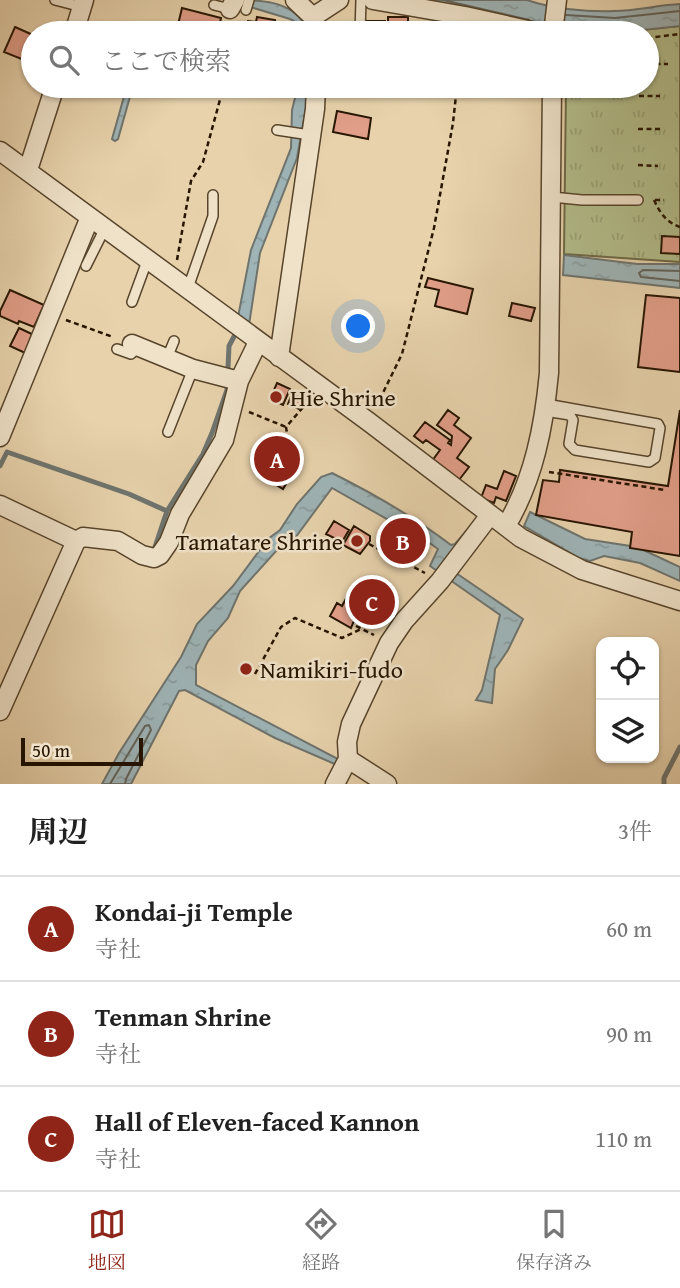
<!DOCTYPE html>
<html lang="ja">
<head>
<meta charset="utf-8">
<style>
	:root { --surface:#fff; --page:#f6f6f6; --text:#222; --muted:#767676; --line:#e0e0e0; --accent:#8f2418 }
	body { margin:0; font-family:"Gentium Book Plus","Noto Serif JP",serif; background:var(--page); color:var(--text) }
	.controls { position:absolute; right:21px; bottom:21px; display:grid; overflow:hidden; border-radius:14px; box-shadow:0 2px 5px #0004 }
	.controls button { width:63px; height:63px; display:grid; place-items:center; padding:0; border:0; border-bottom:2px solid var(--line); background:var(--surface); color:var(--text); font:35px sans-serif }
	.scale { position:absolute; left:21px; bottom:18px; width:122px; box-sizing:border-box; padding-left:7px; border:4px solid #271500; border-top:0; font-size:19px; line-height:24px; white-space:nowrap; color:#271500; -webkit-text-stroke:5px #efe2c9; paint-order:stroke }
	.you { position:absolute; left:359px; top:327px; width:24px; height:24px; margin:-18px; border:5px solid #fff; border-radius:50%; background:#1a73e8; box-shadow:0 0 0 10px #1a73e833 }
	.badge { display:grid; place-items:center; width:46px; height:46px; border-radius:50%; background:var(--accent); color:#fff; font-size:23px; font-weight:700 }
	.pin { position:absolute; translate:-50% -50%; border:4px solid #fff; box-shadow:0 2px 7px #0006 }
	.list { margin:0; padding:0; list-style:none }
	h2 { display:flex; justify-content:space-between; align-items:center; height:91px; margin:0; padding:0 28px; font-size:30px }
	h2 small { font-size:23px; font-weight:400; color:var(--muted) }
	.list li { display:grid; grid-template-columns:46px 1fr auto; gap:21px; align-items:center; box-sizing:border-box; height:105px; padding:0 28px; border-top:2px solid var(--line) }
	.list b { display:block; font-size:26px; white-space:nowrap }
	.list p { margin:0; font-size:23px; white-space:nowrap; color:var(--muted) }
	.list em { font-size:23px; font-style:normal; color:var(--muted) }
	.icon { flex:none; width:38px; height:38px; fill:none; stroke:currentColor; stroke-width:2; stroke-linecap:round; stroke-linejoin:round }
	.map { position:relative; flex:none; width:680px; height:784px; overflow:hidden }
	.search { position:absolute; background:var(--surface); box-shadow:0 2px 5px #0004; left:21px; right:21px; top:21px; height:77px; display:flex; align-items:center; gap:18px; box-sizing:border-box; padding:0 24px; border-radius:38px; color:var(--muted); font-size:26px }
	.sheet { height:406px; background:var(--surface) }
	nav { display:flex; justify-content:space-around; align-items:center; box-sizing:border-box; height:98px; border-top:2px solid var(--line); background:var(--surface); font-size:19px; color:var(--muted) }
	nav a { display:grid; justify-items:center; gap:4px }
	nav .on { color:var(--accent) }
	.map>svg:first-child { display:block }
	.park { fill:url(#park-tufts); stroke:#6d6946; stroke-width:2 }
	.water { fill:url(#water-ripples); stroke:#6e746e; stroke-width:2 }
	.lines { fill:none; stroke-linecap:round; stroke-linejoin:round }
	.shore { stroke:#62645c; stroke-width:2 }
	.stream { stroke:#6e746e; stroke-width:5 }
	.building { fill:#e19e89; stroke:#271500; stroke-width:2 }
	.lane-casing { stroke:#57442b; stroke-width:12 }
	.street-casing { stroke:#57442b; stroke-width:21 }
	.path { stroke:#271500; stroke-width:2.5; stroke-dasharray:5 3.5; stroke-linecap:butt }
	.lane { stroke:#efe2c9; stroke-width:9 }
	.street { stroke:#efe2c9; stroke-width:18 }
	.poi-dot { fill:#8f2418; stroke:#efe2c9; stroke-width:2.5 }
	.labels { text-anchor:middle; dominant-baseline:central; stroke-width:5; stroke-linejoin:round; paint-order:stroke }
	.poi-label { font-size:24px; fill:#271500; stroke:#efe2c9; text-anchor:start }
</style>
</head>
<body>
<div class="map">
<svg width="680" height="784" viewBox="0 0 680 784">
	<defs>
		<pattern id="park-tufts" width="24" height="20" patternUnits="userSpaceOnUse" patternTransform="scale(1.75)"><rect width="24" height="20" fill="#b3bd8b"/><path d="M3 7l-1-3M5 7V3M7 7l1-3M15 17l-1-3M17 17v-4M19 17l1-3" fill="none" stroke="#9aa276"/></pattern>
		<pattern id="water-ripples" width="26" height="14" patternUnits="userSpaceOnUse" patternTransform="scale(1.75)"><rect width="26" height="14" fill="#9eb4b7"/><path d="M2 4q2-2 4 0t4 0M15 11q2-2 4 0t4 0" fill="none" stroke="#889a9c"/></pattern>
	</defs>
	<rect width="100%" height="100%" fill="#e7d2ac"/>
	<filter id="stains"><feTurbulence type="fractalNoise" baseFrequency=".00286" numOctaves="4"/><feColorMatrix values="0 0 0 0 .2 0 0 0 0 .09 0 0 0 0 .02 0 0 0 .5 -.17"/></filter>
	<radialGradient id="worn" r=".72"><stop offset=".6" stop-color="#630" stop-opacity="0"/><stop offset="1" stop-color="#630" stop-opacity=".3"/></radialGradient>
	<path class="park" d="M680,26V262L564,254L566,86H647V33H609Z"/>
	<path class="water" d="M227,0C265,0 295,0 310,33H300L294,21L290,19Z
		M403,0H527C553,9 587,12 614,11C636,11 658,5 680,4V26L615,33H558Z
		M127,86H133L118,139L115,141L112,139Z
		M298,86H310L297,158L260,253L249,325L238,317L251,250L291,148L292,110Z
		M564,255L637,264H680V288L563,275Z
		M332,473C374,494 414,517 451,545L455,544L472,524L473,531L456,573L523,619L508,650L495,669L492,703L476,700L482,690L500,615L430,566L438,549L431,544L332,488L295,538L277,550L240,591L228,618L208,641L196,665V685L338,759L337,765L275,738L185,690L179,691L131,784H102L119,753L181,657L197,624L233,586L268,539L280,530L297,504L321,477Z
		M530,512L585,539L637,547L680,567V581L640,563L604,556L590,561L579,558L524,526Z"/>
	<g class="lines">
		<path class="shore" d="M443,0L529,20
			M566,15L615,18L680,11
			M680,271L643,270L639,273L641,277L680,281
			M110,784L145,726L149,725L151,730L126,779L125,784"/>
		<path class="stream" d="M0,466L7,452L129,494L167,511
			M154,550L167,511L203,454L212,433L227,390L229,346L237,331
			M664,784V778L680,747"/>
	</g>
	<path class="building" d="M182,8L221,18L218,33H176Z
		M257,17L275,20L274,28L293,31L292,33H246L248,21L256,22Z
		M388,17H408V23H441V18H454V33H388Z
		M367,21H385V33H367Z
		M329,22L354,23L353,33H329Z
		M15,27L33,35V52L29,62L4,52Z
		M337,111L371,118L368,139L333,132Z
		M662,236L680,237V254L661,253Z
		M428,278L473,289L467,314L435,306L439,290L425,287Z
		M10,290L44,305L34,327L19,321L18,324L0,316V311Z
		M646,295L680,298V372L638,367Z
		M512,303L535,308L531,321L509,316Z
		M19,328L34,335L25,353L10,346Z
		M277,383L290,389L283,405L270,399Z
		M292,394L303,399L299,409L288,404Z
		M448,410L459,418L454,425L471,438L457,458L469,467L459,480L432,461L440,450L426,440L423,443L414,436L425,422L450,440L448,443L451,445L452,436L437,425Z
		M680,410V556L630,548L632,532L536,515L543,480L559,482L560,470L668,486Z
		M281,444L286,447L287,444L298,451L297,453L302,457L283,489L262,476Z
		M504,471L516,476L506,501L496,497L494,503L481,498L486,485L497,489Z
		M334,521L349,530L342,542L326,534Z
		M354,526L370,536V541L360,554L343,545Z
		M401,536L407,540L404,545L398,542Z
		M369,592L384,602L377,612L362,603Z
		M348,595L361,603L351,628L330,616L337,603L342,606Z"/>
	<g class="lines">
		<defs>
			<path id="lane" d="M55,0L82,7
				M214,5L230,9
				M246,10L249,0
				M360,33L361,0
				M277,130L310,135
				M552,197L582,200H638
				M86,266L105,228
				M188,288L213,216V195
				M132,302L147,261
				M117,349L131,354L138,347
				M167,358L174,341
				M545,411L570,415L573,420L569,444L575,450L649,462L655,458L660,428L658,424L546,404
				M168,432L193,369"/>
			<path id="street" d="M295,0L313,17L318,33
				M373,0L465,16L541,33
				M230,9L235,0
				M313,17L339,0
				M74,33L84,0
				M553,33L557,0
				M0,151L369,422L521,538L582,570L680,601
				M28,170L55,86
				M132,344L193,369L239,381
				M279,357L315,109L316,86
				M0,437L90,217
				M0,505L76,541L83,537L118,541L142,555L154,558L160,555L169,542L180,514L224,440L239,381L258,342
				M506,526C534,479 544,426 549,373L552,86
				M0,711L76,541
				M348,759L387,784
				M335,784L348,759L347,742L351,724L389,643L404,621L440,581L490,515"/>
		</defs>
		<use href="#lane" class="lane-casing"/>
		<use href="#street" class="street-casing"/>
		<path class="path" d="M224,33L225,25
			M647,38L680,34
			M647,64H668
			M639,96H660
			M638,129H660
			M638,165L658,166
			M654,200C660,213 666,222 680,227
			M655,200H664
			M177,260L191,181L203,162L221,96L219,86
			M66,320L113,337
			M376,407L402,354L434,228L453,123L457,86
			M249,412L286,427
			M288,440L286,427L311,398
			M549,472L665,490
			M369,544L425,573
			M393,557L400,544
			M356,626L374,635
			M255,674L281,627L295,618L342,638L361,629"/>
		<use href="#lane" class="lane"/>
		<use href="#street" class="street"/>
	</g>
	<g class="poi-dot">
		<circle cx="276" cy="397" r="7"/>
		<circle cx="357" cy="541" r="7"/>
		<circle cx="246" cy="669" r="7"/>
	</g>
	<g class="labels">
		<g class="poi-label">
			<text x="290" y="397">Hie Shrine</text>
			<text x="343" y="541" text-anchor="end">Tamatare Shrine</text>
			<text x="260" y="669">Namikiri-fudo</text>
		</g>
	</g>
	<rect width="100%" height="100%" filter="url(#stains)"/>
	<rect width="100%" height="100%" fill="url(#worn)"/>
</svg>
<div class="controls">
<button><svg class="icon" aria-label="locate" viewBox="0 0 24 24"><circle cx="12" cy="12" r="6"/><path d="M12 2v4M12 18v4M2 12h4M18 12h4"/></svg></button>
<button><svg class="icon" aria-label="layers" viewBox="0 0 24 24"><path d="M12 4l9 5-9 5-9-5zM3 14l9 5 9-5"/></svg></button>
</div>
<div class="scale">50 m</div>
<div class="you"></div>
<div class="pin badge" style="left:277px;top:459px">A</div>
<div class="pin badge" style="left:403px;top:541px">B</div>
<div class="pin badge" style="left:372px;top:602px">C</div>
<div class="search"><svg class="icon" aria-label="search" viewBox="0 0 24 24"><circle cx="10" cy="10" r="6"/><path d="M15 15l6 6"/></svg>ここで検索</div>
</div>
<section class="sheet">
<h2>周辺<small>3件</small></h2>
<ul class="list">
<li><span class="badge">A</span><div><b>Kondai-ji Temple</b><p>寺社</p></div><em>60 m</em></li>
<li><span class="badge">B</span><div><b>Tenman Shrine</b><p>寺社</p></div><em>90 m</em></li>
<li><span class="badge">C</span><div><b>Hall of Eleven-faced Kannon</b><p>寺社</p></div><em>110 m</em></li>
</ul>
</section>
<nav>
<a class="on"><svg class="icon" aria-label="map" viewBox="0 0 24 24"><path d="M3 6l6-2 6 2 6-2v14l-6 2-6-2-6 2zM9 4v14M15 6v14"/></svg>地図</a>
<a><svg class="icon" aria-label="directions" viewBox="0 0 24 24"><path d="M12 3l9 9-9 9-9-9zM9 14v-3h6M13 9l2 2-2 2"/></svg>経路</a>
<a><svg class="icon" aria-label="saved" viewBox="0 0 24 24"><path d="M7 4h10v16l-5-4-5 4z"/></svg>保存済み</a>
</nav>
</body>
</html>
